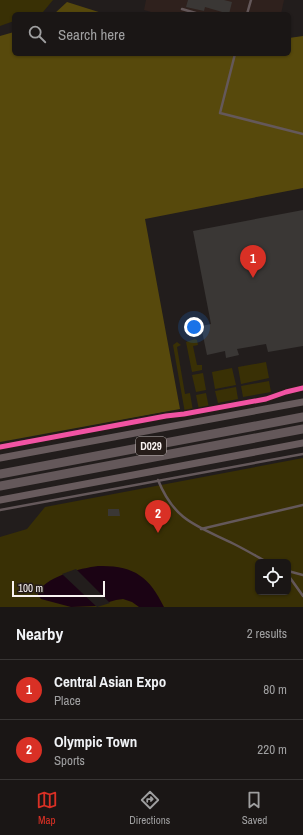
<!DOCTYPE html>
<html lang="en">
<head>
<meta charset="utf-8">
<style>
	:root { --surface:#1a1615; --page:#231f1e; --text:#f1f3f6; --muted:#9f9fa0; --line:#383534; --accent:#d93025 }
	body { margin:0; font-family:"Archivo Narrow",sans-serif; background:var(--page); color:var(--text) }
	.controls { position:absolute; right:12px; bottom:12px; display:grid; overflow:hidden; border-radius:6px; box-shadow:0 1px 3px #0004 }
	.controls button { width:36px; height:36px; display:grid; place-items:center; padding:0; border:0; border-bottom:1px solid var(--line); background:var(--surface); color:var(--text); font:20px sans-serif }
	.scale { position:absolute; left:12px; bottom:10px; width:93px; box-sizing:border-box; padding-left:4px; border:2px solid #f9f3f1; border-top:0; font-size:11px; line-height:14px; white-space:nowrap; color:#f9f3f1; -webkit-text-stroke:3px #251c19; paint-order:stroke }
	.you { position:absolute; left:194px; top:327px; width:14px; height:14px; margin:-10px; border:3px solid #fff; border-radius:50%; background:#1a73e8; box-shadow:0 0 0 6px #1a73e833 }
	.badge { display:grid; place-items:center; width:26px; height:26px; border-radius:50%; background:var(--accent); color:#fff; font-size:13px; font-weight:700 }
	.pin { position:absolute; translate:-50% -33px; filter:drop-shadow(0 1px 2px #0008) }
	.pin::after { content:''; position:absolute; top:21px; width:14px; height:12px; background:inherit; clip-path:polygon(0 0,100% 0,50% 100%) }
	.list { margin:0; padding:0; list-style:none }
	h2 { display:flex; justify-content:space-between; align-items:center; height:52px; margin:0; padding:0 16px; font-size:17px }
	h2 small { font-size:13px; font-weight:400; color:var(--muted) }
	.list li { display:grid; grid-template-columns:26px 1fr auto; gap:12px; align-items:center; box-sizing:border-box; height:60px; padding:0 16px; border-top:1px solid var(--line) }
	.list b { display:block; font-size:15px; white-space:nowrap }
	.list p { margin:0; font-size:13px; white-space:nowrap; color:var(--muted) }
	.list em { font-size:13px; font-style:normal; color:var(--muted) }
	.icon { flex:none; width:22px; height:22px; fill:none; stroke:currentColor; stroke-width:2; stroke-linecap:round; stroke-linejoin:round }
	.map { position:relative; flex:none; width:303px; height:607px; overflow:hidden }
	.search { position:absolute; background:var(--surface); box-shadow:0 1px 3px #0004; left:12px; right:12px; top:12px; height:44px; display:flex; align-items:center; gap:10px; box-sizing:border-box; padding:0 14px; border-radius:6px; color:var(--muted); font-size:15px }
	.sheet { height:172px; background:var(--surface) }
	nav { display:flex; justify-content:space-around; align-items:center; box-sizing:border-box; height:56px; border-top:1px solid var(--line); background:var(--surface); font-size:11px; color:var(--muted) }
	nav a { display:grid; justify-items:center; gap:2px }
	nav .on { color:var(--accent) }
	.map>svg:first-child { display:block }
	.built { fill:#2f211d }
	.green { fill:#393005; fill-rule:evenodd }
	.forest { fill:#57490c }
	.water { fill:#1b0314 }
	.pier { fill:#221d1c }
	.building { fill:#3a3735 }
	.lines { fill:none; stroke-linecap:round; stroke-linejoin:round }
	.path { stroke:#615959; stroke-width:1; stroke-dasharray:3 2; stroke-linecap:butt }
	.service { stroke:#64585a; stroke-width:2.5 }
	.secondary { stroke:#685b5d; stroke-width:7 }
	.trunk { stroke:#64585a; stroke-width:9 }
	.cycleway-casing { stroke:#251c19; stroke-width:8 }
	.cycleway { stroke:#f153a3; stroke-width:5 }
	.labels { text-anchor:middle; dominant-baseline:central; stroke-width:3; stroke-linejoin:round; paint-order:stroke }
	.shield { fill:#251c19; stroke:#b9b2b0; stroke-width:1 }
	.shield-label { font-size:11px; font-weight:bold; fill:#f9f3f1 }
</style>
</head>
<body>
<div class="map">
<svg width="303" height="607" viewBox="0 0 303 607">
	<rect width="100%" height="100%" fill="#221d1c"/>
	<path class="built" d="M146,0H284L281,14H158L144,10Z"/>
	<path class="green" d="M0,0H53L43,12L38,14H14V21L0,26Z
		M195,339L197,340L198,345L193,346L197,365H202V370L192,372L186,342Z
		M177,342L181,345L177,347L185,394L190,393L193,411L185,413L173,345Z
		M266,362L269,378L241,384L238,367Z
		M232,368L236,385L215,389L212,372Z
		M203,373L206,390L196,392L192,375Z
		M269,381L271,392L243,397L241,386Z
		M236,387L238,399L218,403L215,391Z
		M206,393L209,408L199,410L196,395Z
		M303,458V607H0V537L27,529L45,507ZM258,562H288V592H258Z"/>
	<path class="forest" d="M67,2L105,14H54Z
		M14,32V54H289V38L303,36V188L145,219L180,409L0,442V36Z"/>
	<path class="water" d="M98,566C133,565 149,576 164,607H139L132,602L123,599L116,600L95,606L71,607L41,599L38,595C41,577 82,568 98,566Z"/>
	<path class="pier" d="M76,569L110,603L97,607L62,574Z"/>
	<path class="building" d="M188,0H224L232,2L229,14L205,7L204,11L186,7Z
		M303,210V346L268,352L266,344L237,349L239,355L226,358L225,351L207,355L201,326L211,324L193,231Z
		M108,509H119L120,516H108Z"/>
	<g class="lines">
		<path class="path" d="M0,447L166,416L184,414L266,399L286,392L303,388"/>
		<path class="service" d="M182,9L199,14
			M247,14L251,0
			M235,54L220,113L303,134
			M158,480C175,522 198,526 234,544C246,550 256,556 267,562
			M0,510L303,454
			M201,529L303,505
			M288,571L303,575
			M288,575L303,596"/>
		<path class="secondary" d="M0,458L303,402
			M0,500L303,443"/>
		<path class="trunk" d="M0,474L303,417
			M0,486L303,429"/>
		<defs>
			<path id="cycleway" d="M0,447L166,416L184,414L266,399L286,392L303,388"/>
		</defs>
		<use href="#cycleway" class="cycleway-casing"/>
		<use href="#cycleway" class="cycleway"/>
	</g>
	<g class="labels">
		<rect class="shield" x="136" y="437" width="30" height="18" rx="3"/>
		<g class="shield-label">
			<text x="151" y="446">D029</text>
		</g>
	</g>
</svg>
<div class="controls">
<button><svg class="icon" aria-label="locate" viewBox="0 0 24 24"><circle cx="12" cy="12" r="6"/><path d="M12 2v4M12 18v4M2 12h4M18 12h4"/></svg></button>
</div>
<div class="scale">100 m</div>
<div class="you"></div>
<div class="pin badge" style="left:253px;top:278px">1</div>
<div class="pin badge" style="left:158px;top:533px">2</div>
<div class="search"><svg class="icon" aria-label="search" viewBox="0 0 24 24"><circle cx="10" cy="10" r="6"/><path d="M15 15l6 6"/></svg>Search here</div>
</div>
<section class="sheet">
<h2>Nearby<small>2 results</small></h2>
<ul class="list">
<li><span class="badge">1</span><div><b>Central Asian Expo</b><p>Place</p></div><em>80 m</em></li>
<li><span class="badge">2</span><div><b>Olympic Town</b><p>Sports</p></div><em>220 m</em></li>
</ul>
</section>
<nav>
<a class="on"><svg class="icon" aria-label="map" viewBox="0 0 24 24"><path d="M3 6l6-2 6 2 6-2v14l-6 2-6-2-6 2zM9 4v14M15 6v14"/></svg>Map</a>
<a><svg class="icon" aria-label="directions" viewBox="0 0 24 24"><path d="M12 3l9 9-9 9-9-9zM9 14v-3h6M13 9l2 2-2 2"/></svg>Directions</a>
<a><svg class="icon" aria-label="saved" viewBox="0 0 24 24"><path d="M7 4h10v16l-5-4-5 4z"/></svg>Saved</a>
</nav>
</body>
</html>
